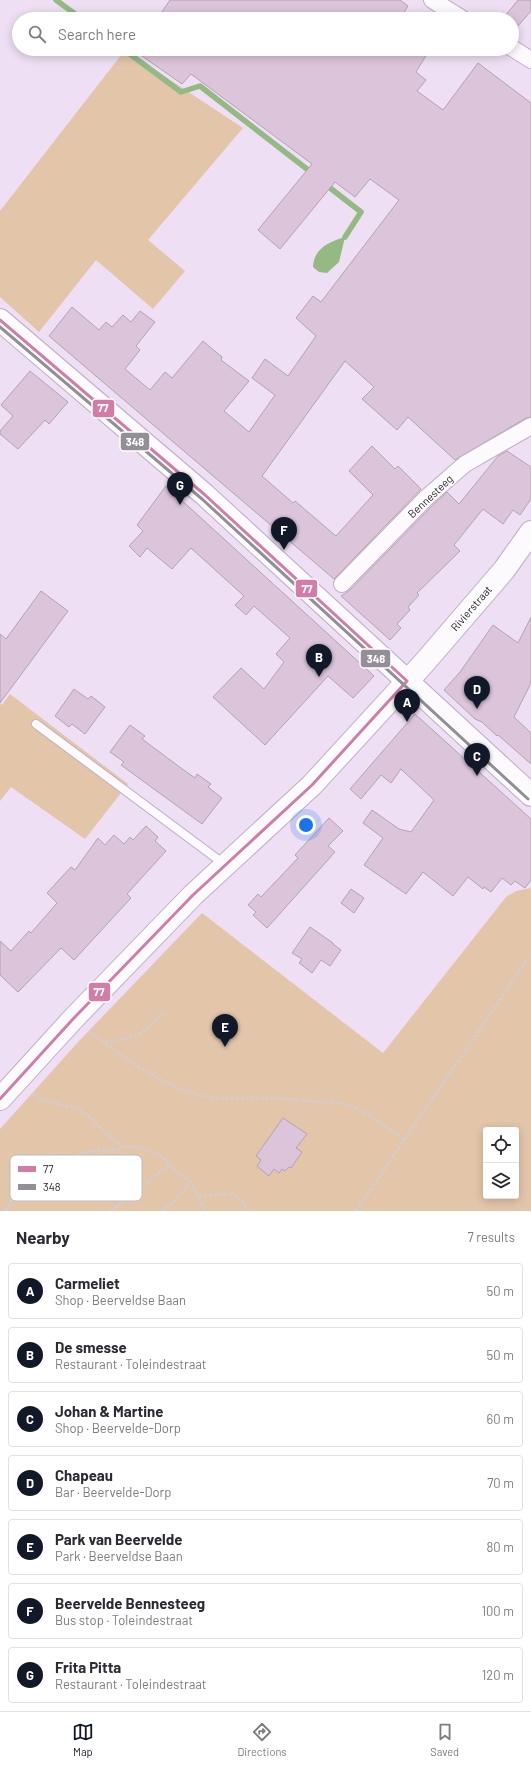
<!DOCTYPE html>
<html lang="en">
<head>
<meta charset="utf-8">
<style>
	:root { --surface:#fff; --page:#f2f2f3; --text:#2b2b33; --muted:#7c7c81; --line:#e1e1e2; --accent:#111827 }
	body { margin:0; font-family:Barlow,sans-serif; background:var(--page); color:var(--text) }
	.controls { position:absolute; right:12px; bottom:12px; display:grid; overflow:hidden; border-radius:4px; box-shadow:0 2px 10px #0003 }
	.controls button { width:36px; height:36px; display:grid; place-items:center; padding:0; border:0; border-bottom:1px solid var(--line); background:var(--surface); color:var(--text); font:20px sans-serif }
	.you { position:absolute; left:306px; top:825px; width:14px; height:14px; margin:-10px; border:3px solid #fff; border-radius:50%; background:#1a73e8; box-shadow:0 0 0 6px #1a73e833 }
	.badge { display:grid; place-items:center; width:26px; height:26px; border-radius:50%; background:var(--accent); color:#fff; font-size:13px; font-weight:700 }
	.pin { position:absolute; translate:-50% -33px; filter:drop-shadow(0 1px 2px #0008) }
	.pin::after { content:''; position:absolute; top:21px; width:14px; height:12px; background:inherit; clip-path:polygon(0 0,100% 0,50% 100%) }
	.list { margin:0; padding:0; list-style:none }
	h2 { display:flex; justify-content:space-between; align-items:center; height:52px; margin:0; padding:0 16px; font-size:17px }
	h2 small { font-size:13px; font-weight:400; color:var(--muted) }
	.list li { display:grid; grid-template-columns:26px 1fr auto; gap:12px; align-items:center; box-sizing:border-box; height:56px; margin:0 8px 8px; padding:0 8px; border:1px solid var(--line); border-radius:4px }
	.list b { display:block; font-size:15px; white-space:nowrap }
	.list p { margin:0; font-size:13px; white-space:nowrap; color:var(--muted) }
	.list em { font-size:13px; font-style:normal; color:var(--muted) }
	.icon { flex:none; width:22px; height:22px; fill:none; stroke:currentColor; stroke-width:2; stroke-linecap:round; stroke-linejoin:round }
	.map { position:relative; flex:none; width:531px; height:1211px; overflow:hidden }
	.search { position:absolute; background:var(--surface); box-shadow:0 2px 10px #0003; left:12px; right:12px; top:12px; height:44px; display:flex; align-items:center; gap:10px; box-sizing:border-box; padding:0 14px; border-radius:22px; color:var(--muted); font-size:15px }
	.sheet { height:500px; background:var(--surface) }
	nav { display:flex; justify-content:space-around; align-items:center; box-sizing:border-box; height:56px; border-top:1px solid var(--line); background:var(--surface); font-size:11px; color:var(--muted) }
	nav a { display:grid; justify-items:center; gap:2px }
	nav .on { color:var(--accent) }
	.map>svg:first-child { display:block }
	.green { fill:#e3c5aa; fill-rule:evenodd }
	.water { fill:#94b983 }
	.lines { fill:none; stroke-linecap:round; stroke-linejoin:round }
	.stream { stroke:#94b983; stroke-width:5.5 }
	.building { fill:#dcc5db; stroke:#b2a2b2 }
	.lane-casing { stroke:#bcb0c1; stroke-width:10 }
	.street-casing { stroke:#bcb0c1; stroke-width:18 }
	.secondary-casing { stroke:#bcb0c1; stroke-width:24 }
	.path { stroke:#d2cdd4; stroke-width:2.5; stroke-dasharray:3 2; stroke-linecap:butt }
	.lane { stroke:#fcfafd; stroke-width:8 }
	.street { stroke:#fcfafd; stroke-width:16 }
	.secondary { stroke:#fcfafd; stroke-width:22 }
	.bus-1-casing { stroke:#fff; stroke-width:6 }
	.bus-2-casing { stroke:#fff; stroke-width:6 }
	.bus-1 { stroke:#d27da7; stroke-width:3 }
	.bus-2 { stroke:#948e96; stroke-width:3 }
	.labels { text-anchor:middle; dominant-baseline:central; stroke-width:3; stroke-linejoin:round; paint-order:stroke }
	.street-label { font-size:11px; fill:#281c2d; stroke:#fff }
	.key { fill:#fff; stroke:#bebbc0; stroke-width:1 }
	.key-label { font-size:11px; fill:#281c2d }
	.line-badge { stroke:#fff; stroke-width:1.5 }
	.badge-label { font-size:11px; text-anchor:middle; font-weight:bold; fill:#fff }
</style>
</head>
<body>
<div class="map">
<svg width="531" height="1211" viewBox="0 0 531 1211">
	<rect width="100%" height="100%" fill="#eedff4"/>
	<path class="green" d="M125,50L243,128L148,240L185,271L153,309L96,260L39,332L0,297V211Z
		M10,694L128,784L85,839L11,787L0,801V703L2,705Z
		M531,888V1211H0V1129L79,1041L202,913L383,1053L506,897L516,891ZM486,1130H516V1196H486Z"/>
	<path class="water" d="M345,237L339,262L327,273L319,272L313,267C314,248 329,242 345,237Z"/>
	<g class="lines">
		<path class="stream" d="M56,0L82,19
			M123,49L181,92L200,86L312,173
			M325,184L361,212L345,237"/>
	</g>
	<path class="building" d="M170,0H400L408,6L400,19H157Z
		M518,0H531V11L518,26L512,21V19L505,16Z
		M132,49H430L416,72L426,80L417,91L443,110L478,63L531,103V417L526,418L455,460L408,417L397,430L362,399L374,387L345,361L262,476L293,503L295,501L336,536L373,495L349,471L372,446L395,469L398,466L421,489L334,579L49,336L72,307L99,330L106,322L112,327L123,315L131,322L140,311L155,322L136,346L140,350L125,369L150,390L165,372L172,378L203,341L222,357L221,360L249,381L224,411L249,432L275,395L252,378L265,359L288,376L316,336L296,318L313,296L321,302L399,200L370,179L355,197L335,182L280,249L258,230L312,164L191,74L182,84Z
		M30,371L68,402L49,424L45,420L18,449L0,434V431L13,416L1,405Z
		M507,451L531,467V499L520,515L513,510L503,524L483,509L454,545L460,551L417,593L419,595L408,607L410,610L397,624L401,628L390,640L341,596L349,591L433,505L447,492L459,504L498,456Z
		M166,486L374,676L353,698L328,676L265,745L213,697L241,668L264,689L284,662L276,654L290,638L254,606L246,615L235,605L244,596L191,548L172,569L147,548L140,557L129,546L143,531L137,525Z
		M41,591L68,611L0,703V634L6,639Z
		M531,617V683L514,717L531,733V764L498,735L497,736L482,722L475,719L444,690L460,672L493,625L518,643Z
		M74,689L88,699L91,696L105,707L85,734L72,724L69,727L55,716Z
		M415,714L531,819V880L525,888L515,881L511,885L502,878L491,892L484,887L483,889L468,877L453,896L423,872L406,894L364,865L383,838L363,823L372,810L399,829L411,832L434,800L401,769L391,783L381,775L361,799L350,789Z
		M130,725L145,736L142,739L181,768L195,778L197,774L211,784L208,787L222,798L202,824L121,765L124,762L110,752Z
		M329,818L343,831L328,846L335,852L267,928L253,915L256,912L248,905L258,894L261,897L298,858L295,855Z
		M146,826L158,837L155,841L166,851L127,894L131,898L74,960L61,948L18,992L0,975V941L11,951L29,931L31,933L57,903L47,893L71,867L75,870L98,838L105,845L114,835L124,844L130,837L133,840Z
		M351,889L364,898L354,913L341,903Z
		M310,927L333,943V944L341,950L330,966L321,960L312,973L299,963L302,959L292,953Z
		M283,1118L307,1134L296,1148L302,1152L291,1168L289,1167L285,1171L282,1169L279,1173L274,1169L269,1176L257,1166L261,1160L256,1156Z"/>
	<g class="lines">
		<defs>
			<path id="lane" d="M36,724L224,864"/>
			<path id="street" d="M432,0L463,19
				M512,48L531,60
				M342,584L426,498L465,464L531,426"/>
			<path id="secondary" d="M0,320L205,495L531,795
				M0,1099L73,1019L193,895L312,785L424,663L504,570L531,532"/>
		</defs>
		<use href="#lane" class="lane-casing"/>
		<use href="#street" class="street-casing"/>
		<use href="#secondary" class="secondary-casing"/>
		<path class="path" d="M89,1031C123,1056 158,1084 199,1095C219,1100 243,1098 263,1098C284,1098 306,1100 327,1103C331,1103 335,1102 339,1103C363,1108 385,1126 405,1140
			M105,1043L139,1035L166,1011
			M33,1094L38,1099L75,1108L88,1115L98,1126L123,1147H135L156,1153L165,1159L173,1169L191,1182L205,1211
			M199,1196C216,1197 240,1185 246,1211
			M6,1211C25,1172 52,1159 93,1151C106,1149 110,1153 123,1147
			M111,1211L170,1165
			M162,1211L174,1201L191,1182
			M356,1211L531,954"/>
		<use href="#lane" class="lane"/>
		<use href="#street" class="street"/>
		<use href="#secondary" class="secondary"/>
		<defs>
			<path id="bus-1" d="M0,320L205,495L407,681
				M0,1099L73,1019L193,895L312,785L407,681"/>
			<path id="bus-2" d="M0,327L202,499L528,799"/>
		</defs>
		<use href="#bus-1" class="bus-1-casing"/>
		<use href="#bus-2" class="bus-2-casing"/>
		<use href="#bus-1" class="bus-1"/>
		<use href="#bus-2" class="bus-2"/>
	</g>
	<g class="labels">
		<g class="street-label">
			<text transform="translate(430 496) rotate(-43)">Bennesteeg</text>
			<text transform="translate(471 608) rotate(-49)">Rivierstraat</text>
		</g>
	</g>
	<rect x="10" y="1155" width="132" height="46" rx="6" class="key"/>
	<rect x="18" y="1166" width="18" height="6" fill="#d27da7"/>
	<rect x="18" y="1184" width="18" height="6" fill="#948e96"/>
	<g class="key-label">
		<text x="43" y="1173">77</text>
		<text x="43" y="1191">348</text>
	</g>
	<g class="line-badge">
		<rect x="92" y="399" width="23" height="19" rx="4" fill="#d27da7"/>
		<rect x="120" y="432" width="30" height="19" rx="4" fill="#948e96"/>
		<rect x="295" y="579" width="23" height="19" rx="4" fill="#d27da7"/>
		<rect x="360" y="649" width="31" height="19" rx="4" fill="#948e96"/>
		<rect x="88" y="982" width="23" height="20" rx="4" fill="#d27da7"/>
	</g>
	<g class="badge-label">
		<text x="103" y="412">77</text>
		<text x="135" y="446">348</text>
		<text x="307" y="593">77</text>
		<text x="376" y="663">348</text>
		<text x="99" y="996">77</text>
	</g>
</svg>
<div class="controls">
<button><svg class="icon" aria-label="locate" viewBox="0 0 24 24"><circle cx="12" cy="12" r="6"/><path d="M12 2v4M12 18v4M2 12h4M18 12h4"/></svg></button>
<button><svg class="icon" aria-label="layers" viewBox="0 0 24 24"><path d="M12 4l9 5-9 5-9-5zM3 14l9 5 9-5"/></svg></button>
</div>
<div class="you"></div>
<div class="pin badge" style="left:407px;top:722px">A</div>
<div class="pin badge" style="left:319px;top:677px">B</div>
<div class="pin badge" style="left:477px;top:776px">C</div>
<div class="pin badge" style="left:477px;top:709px">D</div>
<div class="pin badge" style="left:225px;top:1047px">E</div>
<div class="pin badge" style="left:284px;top:550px">F</div>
<div class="pin badge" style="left:180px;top:505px">G</div>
<div class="search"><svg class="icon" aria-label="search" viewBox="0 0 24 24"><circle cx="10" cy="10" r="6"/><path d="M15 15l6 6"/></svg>Search here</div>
</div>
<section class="sheet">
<h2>Nearby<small>7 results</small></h2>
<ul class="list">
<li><span class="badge">A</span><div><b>Carmeliet</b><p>Shop · Beerveldse Baan</p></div><em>50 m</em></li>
<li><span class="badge">B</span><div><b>De smesse</b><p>Restaurant · Toleindestraat</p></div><em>50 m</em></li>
<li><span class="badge">C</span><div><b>Johan &amp; Martine</b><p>Shop · Beervelde-Dorp</p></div><em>60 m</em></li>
<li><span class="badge">D</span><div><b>Chapeau</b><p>Bar · Beervelde-Dorp</p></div><em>70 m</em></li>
<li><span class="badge">E</span><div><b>Park van Beervelde</b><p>Park · Beerveldse Baan</p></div><em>80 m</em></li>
<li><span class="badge">F</span><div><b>Beervelde Bennesteeg</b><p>Bus stop · Toleindestraat</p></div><em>100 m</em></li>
<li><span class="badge">G</span><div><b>Frita Pitta</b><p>Restaurant · Toleindestraat</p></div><em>120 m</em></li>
</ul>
</section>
<nav>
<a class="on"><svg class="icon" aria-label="map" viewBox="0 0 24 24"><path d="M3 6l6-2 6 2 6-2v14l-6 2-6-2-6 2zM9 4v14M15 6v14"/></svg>Map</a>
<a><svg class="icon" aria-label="directions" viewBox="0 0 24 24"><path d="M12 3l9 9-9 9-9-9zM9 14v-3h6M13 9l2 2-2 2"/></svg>Directions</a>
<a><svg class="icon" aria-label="saved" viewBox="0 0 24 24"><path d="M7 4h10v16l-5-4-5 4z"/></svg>Saved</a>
</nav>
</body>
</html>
